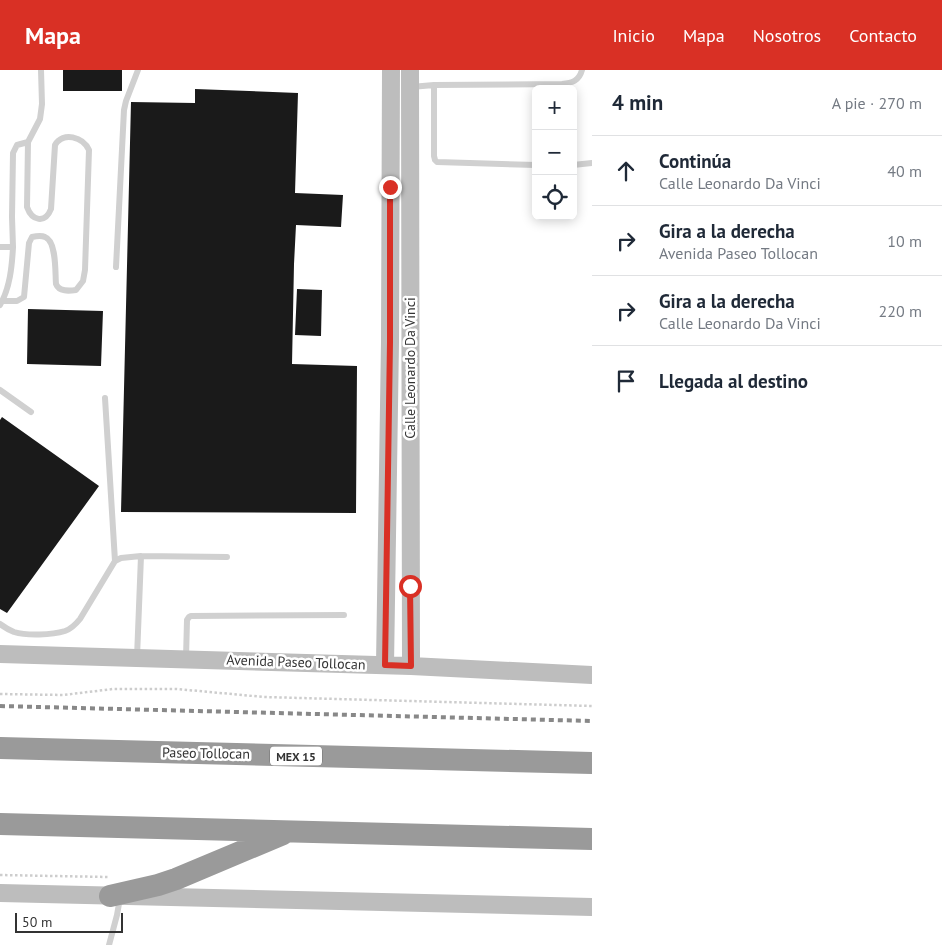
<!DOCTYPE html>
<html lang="es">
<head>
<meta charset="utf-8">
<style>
	:root { --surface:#fff; --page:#f6f6f7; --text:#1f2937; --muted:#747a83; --line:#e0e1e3; --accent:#d93025 }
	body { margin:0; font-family:"PT Sans",sans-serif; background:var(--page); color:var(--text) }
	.controls { position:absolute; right:15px; top:15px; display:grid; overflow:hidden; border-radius:8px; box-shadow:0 2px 12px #0003 }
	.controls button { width:45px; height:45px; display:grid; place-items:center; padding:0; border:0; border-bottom:1px solid var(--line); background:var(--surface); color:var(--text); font:25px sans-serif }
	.scale { position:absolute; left:15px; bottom:12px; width:108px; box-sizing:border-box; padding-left:5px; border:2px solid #333; border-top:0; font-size:14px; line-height:18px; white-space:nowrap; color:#333; -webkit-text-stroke:4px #fff; paint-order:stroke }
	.stop { position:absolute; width:15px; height:15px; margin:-11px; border:4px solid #d93025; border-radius:50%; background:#fff }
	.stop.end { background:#d93025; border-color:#fff; box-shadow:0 1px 5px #0008 }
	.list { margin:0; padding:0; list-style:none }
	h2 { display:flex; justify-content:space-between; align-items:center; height:65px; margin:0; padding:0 20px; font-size:21px }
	h2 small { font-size:16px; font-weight:400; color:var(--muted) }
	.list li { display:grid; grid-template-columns:32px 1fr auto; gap:15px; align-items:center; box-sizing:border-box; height:70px; padding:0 20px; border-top:1px solid var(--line) }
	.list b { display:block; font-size:19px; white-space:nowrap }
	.list p { margin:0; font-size:16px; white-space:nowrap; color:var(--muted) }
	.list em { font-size:16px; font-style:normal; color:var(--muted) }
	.icon { flex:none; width:28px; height:28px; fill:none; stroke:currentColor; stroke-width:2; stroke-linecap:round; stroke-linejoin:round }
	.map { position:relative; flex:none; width:592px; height:875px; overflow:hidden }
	header { display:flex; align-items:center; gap:30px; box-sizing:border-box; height:70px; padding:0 25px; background:var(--accent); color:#fff }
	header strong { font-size:24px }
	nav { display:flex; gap:28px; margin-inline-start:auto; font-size:18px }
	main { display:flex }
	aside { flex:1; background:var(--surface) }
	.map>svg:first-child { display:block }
	.building { fill:#1a1a1a }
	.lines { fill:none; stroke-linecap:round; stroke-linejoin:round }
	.path { stroke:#cdcdcd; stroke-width:2.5; stroke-dasharray:2.5 2.5; stroke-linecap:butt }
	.lane { stroke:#d0d0d0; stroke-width:6 }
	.secondary { stroke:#bdbdbd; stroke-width:18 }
	.highway { stroke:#9a9a9a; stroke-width:22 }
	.rail { stroke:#888; stroke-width:4; stroke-dasharray:5 4; stroke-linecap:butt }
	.route { stroke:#d93025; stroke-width:6 }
	.labels { text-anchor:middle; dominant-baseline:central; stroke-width:5; stroke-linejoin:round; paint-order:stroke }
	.shield { fill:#fff; stroke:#707070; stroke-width:1 }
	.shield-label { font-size:12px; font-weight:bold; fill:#333 }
	.street-label { font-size:14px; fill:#333; stroke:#fff }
</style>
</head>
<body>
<header>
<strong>Mapa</strong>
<nav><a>Inicio</a><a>Mapa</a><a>Nosotros</a><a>Contacto</a></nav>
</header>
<main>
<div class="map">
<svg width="592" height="875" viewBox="0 0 592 875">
	<rect width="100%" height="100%" fill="#fff"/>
	<path class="building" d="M63,0H122V21H63Z
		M195,19L298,23L295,123L343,125L341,157L296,155L294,194L292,294L357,296L356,443L121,442L131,32L195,33Z
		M297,219L322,220L321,266L295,265Z
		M28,239L103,241L101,296L27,294Z
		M2,347L99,416L7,543L0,539V350Z"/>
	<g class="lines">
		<path class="path" d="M0,624L63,625L113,619H177L264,627L592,636
			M0,805L108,807"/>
		<path class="lane" d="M434,15V86L435,90L437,92L536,95
			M411,17L434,15L562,14C572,13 579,11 582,0
			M28,72L40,49L42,34L41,0
			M573,95L592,93
			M0,177H13L12,147L13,83L17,75L28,72L27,137C32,151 45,154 51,139L55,75C63,61 83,67 89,80L85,200L83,211L76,220C69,221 59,222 56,214C55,204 57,171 45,167C41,165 36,166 32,167L29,173L24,227L17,231H2
			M116,197L124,40L126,31L138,0
			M0,235C10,218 12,196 13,177
			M0,320L31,342
			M105,328L115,491
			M0,554C4,557 9,560 14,562C27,566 52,565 65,561C71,559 76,554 80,549L115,491L121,488L141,486
			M137,587L141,486L227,487
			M186,588L187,550L189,547L191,546L344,545
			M109,875L117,845L120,828"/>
		<path class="secondary" d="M410,0L411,596
			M0,584L411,596L592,605
			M385,595L390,272L391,0
			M0,823L592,837"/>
		<path class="highway" d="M0,678L592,693
			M0,754L592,769
			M110,826L158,815L176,809L283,764"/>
		<path class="rail" d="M0,636L592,651"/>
	</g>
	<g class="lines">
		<path class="route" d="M390,117V272L385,595L411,596L410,516"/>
	</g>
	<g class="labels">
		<rect class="shield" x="270" y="676.5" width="52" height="19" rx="4"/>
		<g class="shield-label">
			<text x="296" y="686">MEX 15</text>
		</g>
		<g class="street-label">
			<text transform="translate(410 298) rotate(-90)">Calle Leonardo Da Vinci</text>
			<text transform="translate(296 592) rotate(2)">Avenida Paseo Tollocan</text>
			<text transform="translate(206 683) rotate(1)">Paseo Tollocan</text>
		</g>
	</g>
</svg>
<div class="controls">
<button>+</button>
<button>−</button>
<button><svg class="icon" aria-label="locate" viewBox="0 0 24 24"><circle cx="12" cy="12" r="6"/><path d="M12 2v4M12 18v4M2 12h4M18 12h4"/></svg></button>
</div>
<div class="scale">50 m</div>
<div class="stop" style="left:410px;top:516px"></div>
<div class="stop end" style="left:390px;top:117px"></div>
</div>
<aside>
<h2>4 min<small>A pie · 270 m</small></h2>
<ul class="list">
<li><svg class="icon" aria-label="ahead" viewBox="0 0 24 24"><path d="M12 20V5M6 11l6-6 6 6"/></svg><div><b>Continúa</b><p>Calle Leonardo Da Vinci</p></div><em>40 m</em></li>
<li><svg class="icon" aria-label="right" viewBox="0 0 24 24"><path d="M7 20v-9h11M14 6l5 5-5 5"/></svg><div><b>Gira a la derecha</b><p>Avenida Paseo Tollocan</p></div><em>10 m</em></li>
<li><svg class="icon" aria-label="right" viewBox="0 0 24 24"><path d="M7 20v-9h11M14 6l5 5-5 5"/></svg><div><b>Gira a la derecha</b><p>Calle Leonardo Da Vinci</p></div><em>220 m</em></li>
<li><svg class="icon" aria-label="arrive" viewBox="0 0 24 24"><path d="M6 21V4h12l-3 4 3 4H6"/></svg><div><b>Llegada al destino</b></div></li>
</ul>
</aside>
</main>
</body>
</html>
